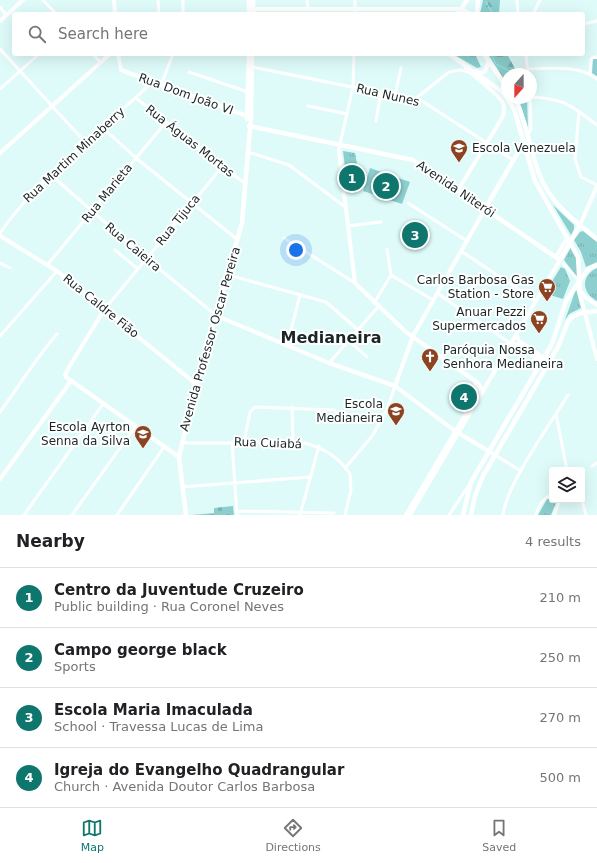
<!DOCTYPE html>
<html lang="en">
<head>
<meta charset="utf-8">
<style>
	:root { --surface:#fff; --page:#f6f6f6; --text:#202124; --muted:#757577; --line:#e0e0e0; --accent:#0f766e }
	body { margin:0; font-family:"DejaVu Sans",sans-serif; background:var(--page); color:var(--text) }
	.controls { position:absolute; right:12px; bottom:12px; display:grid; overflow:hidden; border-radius:4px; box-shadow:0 4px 16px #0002 }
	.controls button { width:36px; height:36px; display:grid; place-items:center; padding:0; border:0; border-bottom:1px solid var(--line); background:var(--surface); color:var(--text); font:20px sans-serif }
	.compass { position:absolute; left:501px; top:68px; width:36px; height:36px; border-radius:50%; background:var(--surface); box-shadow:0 4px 16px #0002; rotate:201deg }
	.you { position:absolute; left:296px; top:250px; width:14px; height:14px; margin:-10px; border:3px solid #fff; border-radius:50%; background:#1a73e8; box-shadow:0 0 0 6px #1a73e833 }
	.badge { display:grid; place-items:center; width:26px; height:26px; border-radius:50%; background:var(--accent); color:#fff; font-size:13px; font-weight:700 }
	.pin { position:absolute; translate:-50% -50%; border:2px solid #fff; box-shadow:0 1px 4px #0006 }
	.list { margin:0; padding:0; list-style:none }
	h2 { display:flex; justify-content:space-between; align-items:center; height:52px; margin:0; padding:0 16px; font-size:17px }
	h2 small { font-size:13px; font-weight:400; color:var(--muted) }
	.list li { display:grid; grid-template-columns:26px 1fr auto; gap:12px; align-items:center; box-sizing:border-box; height:60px; padding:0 16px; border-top:1px solid var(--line) }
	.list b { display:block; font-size:15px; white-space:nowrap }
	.list p { margin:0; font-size:13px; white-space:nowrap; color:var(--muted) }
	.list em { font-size:13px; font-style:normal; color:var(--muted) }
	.icon { flex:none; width:22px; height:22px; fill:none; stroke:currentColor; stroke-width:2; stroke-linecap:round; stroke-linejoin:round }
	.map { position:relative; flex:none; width:597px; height:515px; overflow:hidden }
	.search { position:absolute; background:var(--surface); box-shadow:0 4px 16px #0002; left:12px; right:12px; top:12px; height:44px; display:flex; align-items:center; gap:10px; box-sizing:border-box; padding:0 14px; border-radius:4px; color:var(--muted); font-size:15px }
	.sheet { height:292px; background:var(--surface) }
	nav { display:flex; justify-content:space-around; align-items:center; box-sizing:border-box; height:56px; border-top:1px solid var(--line); background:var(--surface); font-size:11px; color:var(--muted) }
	nav a { display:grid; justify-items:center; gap:2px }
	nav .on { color:var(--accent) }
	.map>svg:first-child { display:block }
	.grass { fill:url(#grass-tufts) }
	.forest { fill:url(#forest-firs) }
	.cemetery { fill:url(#cemetery-stones) }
	.pitch { fill:#8ccfce }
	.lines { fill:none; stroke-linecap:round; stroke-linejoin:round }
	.stream { stroke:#95edec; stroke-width:1 }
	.minor { stroke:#fff; stroke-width:3 }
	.tertiary { stroke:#fff; stroke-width:4 }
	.secondary { stroke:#fff; stroke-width:4.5 }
	.labels { text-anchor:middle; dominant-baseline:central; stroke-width:4; stroke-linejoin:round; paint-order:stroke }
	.street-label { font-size:12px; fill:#1a2525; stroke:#fff }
	.poi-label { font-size:12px; fill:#1a2525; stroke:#fff; text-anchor:end }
	.district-label { font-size:16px; font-weight:bold; fill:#1a2525; stroke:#fff }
</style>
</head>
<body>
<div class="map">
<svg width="597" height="515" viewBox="0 0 597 515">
	<defs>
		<pattern id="grass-tufts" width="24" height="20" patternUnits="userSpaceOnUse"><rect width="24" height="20" fill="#8ccfce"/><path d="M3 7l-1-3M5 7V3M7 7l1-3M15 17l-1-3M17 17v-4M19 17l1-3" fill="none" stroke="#78b2b1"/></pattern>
		<pattern id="forest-firs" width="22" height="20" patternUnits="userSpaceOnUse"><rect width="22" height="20" fill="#8ccfce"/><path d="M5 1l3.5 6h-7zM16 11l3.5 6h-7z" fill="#78b2b1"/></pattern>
		<pattern id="cemetery-stones" width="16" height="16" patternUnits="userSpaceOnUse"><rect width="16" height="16" fill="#8ccfce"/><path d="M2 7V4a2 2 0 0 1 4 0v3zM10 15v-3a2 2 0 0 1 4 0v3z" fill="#78b2b1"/></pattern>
	</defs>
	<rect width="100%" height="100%" fill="#defbfa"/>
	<path class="grass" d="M453,54H475L481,67L477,68Z
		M593,59H597V76L592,73Z
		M343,151L355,153L359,174L346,175Z
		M553,205L574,225V229L571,235Z
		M583,231L597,242V262L586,267L581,252L574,240L580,232Z
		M571,247L576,257L578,276L577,277L564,260Z
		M561,267L565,269L570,281L563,299L550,295L548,298L543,296Z
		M597,268V301C582,293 580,276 597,268Z
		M576,289L581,308L569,314L565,320Z
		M552,497V500H557L551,515H538L547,499Z"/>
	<path class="forest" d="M483,0H500L499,14H480Z
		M488,54H507L518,74H507V84Z
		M518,98H527L528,128Z"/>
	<path class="cemetery" d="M233,506L234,515H192L214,513V508Z"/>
	<path class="pitch" d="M370,168L410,182L402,204L363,191Z"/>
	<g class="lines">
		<path class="stream" d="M486,2L493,14
			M491,54L496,64L515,74"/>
		<path class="minor" d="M43,0L56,14
			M158,0L159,14
			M183,0V14
			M307,0L308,9
			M355,0V14
			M517,0L518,14
			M0,7L6,15
			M533,14L540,0
			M583,24L597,21
			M0,49L85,142
			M93,54L100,62
			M526,54L528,74
			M252,67L422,101L513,160
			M527,69C550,69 578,64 597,79
			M189,72L248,92
			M590,73L591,59L592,58L597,57
			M161,85L173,54
			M0,89L39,54
			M395,95L401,68
			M531,97C566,99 570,105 597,125
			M136,98L222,167L245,183
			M415,99L449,72L461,70L471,73
			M308,106L347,114
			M579,111L575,159L581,177L597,185
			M376,121L381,92
			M102,127L136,158L238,240
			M528,135L531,129L530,98
			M340,144L353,87L354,54
			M248,152L289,165L344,206
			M51,175L147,259L217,316
			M408,203L467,241
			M347,226L381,222
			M0,233C41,174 101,132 152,82
			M284,238L355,283
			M115,250L138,269
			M461,251L536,301
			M0,263L10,268
			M563,263L579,281
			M48,264L166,122
			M228,275L326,302L357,329
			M391,275L433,300
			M437,293L510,343
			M374,303L391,275L387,249
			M104,310L222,167
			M0,336L57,271
			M348,340L367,357
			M287,346L300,295
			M329,363L378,307
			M292,407L293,442
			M0,412C19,386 36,358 57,334
			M556,414L567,470
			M232,442L237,515
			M244,442L250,412L255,407L334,410L341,415
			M181,443L300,442C322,447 337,455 350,474L351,490L345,515
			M495,455L521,471
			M592,466L597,463
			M346,467L373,435L387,409L395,386
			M182,487L310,477
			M583,504L586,515
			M236,511L334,513
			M24,515L103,404
			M72,515L135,427
			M117,515L164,447
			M300,515L319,446
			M449,515L469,485
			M503,515C506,485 551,423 568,395
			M536,515C538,506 543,498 552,495
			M554,515L560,500"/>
		<path class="tertiary" d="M114,0L115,14
			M251,9H461L471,14
			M0,21L23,0
			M118,54L121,70L250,117
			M340,144L339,151L355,283L406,332L478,383L483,391
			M0,153L110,54
			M458,190L502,118C504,113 505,108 503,103C498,93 475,78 466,68
			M580,225L597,186
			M0,236L57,271L196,384
			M556,257L567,238
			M578,287L597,359
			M104,310L69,367L65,375L66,377L179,457
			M217,316L329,363L395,386L455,431L495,455
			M516,334L519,341L549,362
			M510,343L517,345L547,365
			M395,386L413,336L485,209
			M0,479L71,381
			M406,515L478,393V389L475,384
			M410,515L560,260"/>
		<path class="secondary" d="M249,0V14
			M253,14V0
			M458,14L467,0
			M477,14L478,0
			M449,54L501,91L507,98
			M484,54L507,88
			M476,71L480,73L485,71L488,63
			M507,98L514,109L535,181L578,257L580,291L585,297L597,305
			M515,98C527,123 530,151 540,176C551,204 575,221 597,239
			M247,119L249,54
			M249,126L413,160L560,260L580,225
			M485,209L524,142
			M186,515L179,457L196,384L242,223L251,117L252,54
			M463,515L471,482L552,344L566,301L588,269L597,265
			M471,515L475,496L483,476L558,347L568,322L572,317L581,313L597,311"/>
	</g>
	<defs>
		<symbol id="school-pin" viewBox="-11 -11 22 30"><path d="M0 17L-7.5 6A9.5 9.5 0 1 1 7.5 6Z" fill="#8b4322" stroke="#fff"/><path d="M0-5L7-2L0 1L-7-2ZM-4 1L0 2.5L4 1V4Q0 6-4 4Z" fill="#fff"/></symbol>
		<symbol id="supermarket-pin" viewBox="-11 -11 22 30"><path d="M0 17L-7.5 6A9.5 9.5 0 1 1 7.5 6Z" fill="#8b4322" stroke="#fff"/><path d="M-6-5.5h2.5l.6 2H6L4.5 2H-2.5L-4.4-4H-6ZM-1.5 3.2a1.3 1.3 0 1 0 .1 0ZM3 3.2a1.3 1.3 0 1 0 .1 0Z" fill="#fff"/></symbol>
		<symbol id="church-pin" viewBox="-11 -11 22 30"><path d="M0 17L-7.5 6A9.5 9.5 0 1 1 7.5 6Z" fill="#8b4322" stroke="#fff"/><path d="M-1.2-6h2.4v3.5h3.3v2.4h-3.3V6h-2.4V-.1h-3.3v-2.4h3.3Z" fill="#fff"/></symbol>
	</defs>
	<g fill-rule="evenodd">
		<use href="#school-pin" x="449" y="138" width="20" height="27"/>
		<use href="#supermarket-pin" x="537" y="277" width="20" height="27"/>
		<use href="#supermarket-pin" x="529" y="309" width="20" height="27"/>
		<use href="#church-pin" x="420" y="347" width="20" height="27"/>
		<use href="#school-pin" x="386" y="401" width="20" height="27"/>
		<use href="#school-pin" x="133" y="424" width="20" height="27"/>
	</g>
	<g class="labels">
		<g class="street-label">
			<text transform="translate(186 94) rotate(20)">Rua Dom João VI</text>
			<text transform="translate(388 95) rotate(13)">Rua Nunes</text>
			<text transform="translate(190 141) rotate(38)">Rua Águas Mortas</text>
			<text transform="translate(74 155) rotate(-43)">Rua Martim Minaberry</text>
			<text transform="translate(456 189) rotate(34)">Avenida Niterói</text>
			<text transform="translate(107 193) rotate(-51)">Rua Marieta</text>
			<text transform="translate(178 220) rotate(-51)">Rua Tijuca</text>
			<text transform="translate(133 247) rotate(40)">Rua Caieira</text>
			<text transform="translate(101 306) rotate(39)">Rua Caldre Fião</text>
			<text transform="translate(210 339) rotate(-74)">Avenida Professor Oscar Pereira</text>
			<text transform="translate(268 443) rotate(2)">Rua Cuiabá</text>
		</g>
		<g class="poi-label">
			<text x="472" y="148" text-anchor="start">Escola Venezuela</text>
			<text x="534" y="280">Carlos Barbosa Gas<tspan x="534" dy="14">Station - Store</tspan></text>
			<text x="526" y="312">Anuar Pezzi<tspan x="526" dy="14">Supermercados</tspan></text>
			<text x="443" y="350" text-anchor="start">Paróquia Nossa<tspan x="443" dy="14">Senhora Medianeira</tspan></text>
			<text x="383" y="404">Escola<tspan x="383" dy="14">Medianeira</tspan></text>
			<text x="130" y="427">Escola Ayrton<tspan x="130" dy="14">Senna da Silva</tspan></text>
		</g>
		<g class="district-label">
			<text x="331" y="337">Medianeira</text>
		</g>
	</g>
</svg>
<div class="controls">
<button><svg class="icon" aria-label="layers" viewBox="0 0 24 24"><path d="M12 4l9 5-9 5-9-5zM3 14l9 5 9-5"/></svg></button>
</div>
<svg class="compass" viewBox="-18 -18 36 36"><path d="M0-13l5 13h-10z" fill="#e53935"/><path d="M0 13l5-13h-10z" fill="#757577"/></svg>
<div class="you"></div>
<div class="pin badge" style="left:352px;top:178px">1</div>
<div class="pin badge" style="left:386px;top:186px">2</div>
<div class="pin badge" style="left:415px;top:235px">3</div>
<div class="pin badge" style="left:464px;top:397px">4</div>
<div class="search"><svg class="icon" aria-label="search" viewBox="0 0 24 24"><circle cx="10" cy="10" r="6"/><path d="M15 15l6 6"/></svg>Search here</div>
</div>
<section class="sheet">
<h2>Nearby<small>4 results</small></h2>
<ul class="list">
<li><span class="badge">1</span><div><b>Centro da Juventude Cruzeiro</b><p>Public building · Rua Coronel Neves</p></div><em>210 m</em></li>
<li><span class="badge">2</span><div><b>Campo george black</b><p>Sports</p></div><em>250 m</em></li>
<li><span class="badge">3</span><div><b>Escola Maria Imaculada</b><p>School · Travessa Lucas de Lima</p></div><em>270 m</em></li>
<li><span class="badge">4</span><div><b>Igreja do Evangelho Quadrangular</b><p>Church · Avenida Doutor Carlos Barbosa</p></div><em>500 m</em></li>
</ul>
</section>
<nav>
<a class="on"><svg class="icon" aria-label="map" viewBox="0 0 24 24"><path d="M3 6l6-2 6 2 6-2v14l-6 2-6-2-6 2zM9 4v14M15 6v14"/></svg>Map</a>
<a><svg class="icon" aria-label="directions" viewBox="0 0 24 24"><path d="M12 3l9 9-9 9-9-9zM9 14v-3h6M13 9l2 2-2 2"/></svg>Directions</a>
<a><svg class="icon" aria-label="saved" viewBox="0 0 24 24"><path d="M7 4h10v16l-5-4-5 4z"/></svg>Saved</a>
</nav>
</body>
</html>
